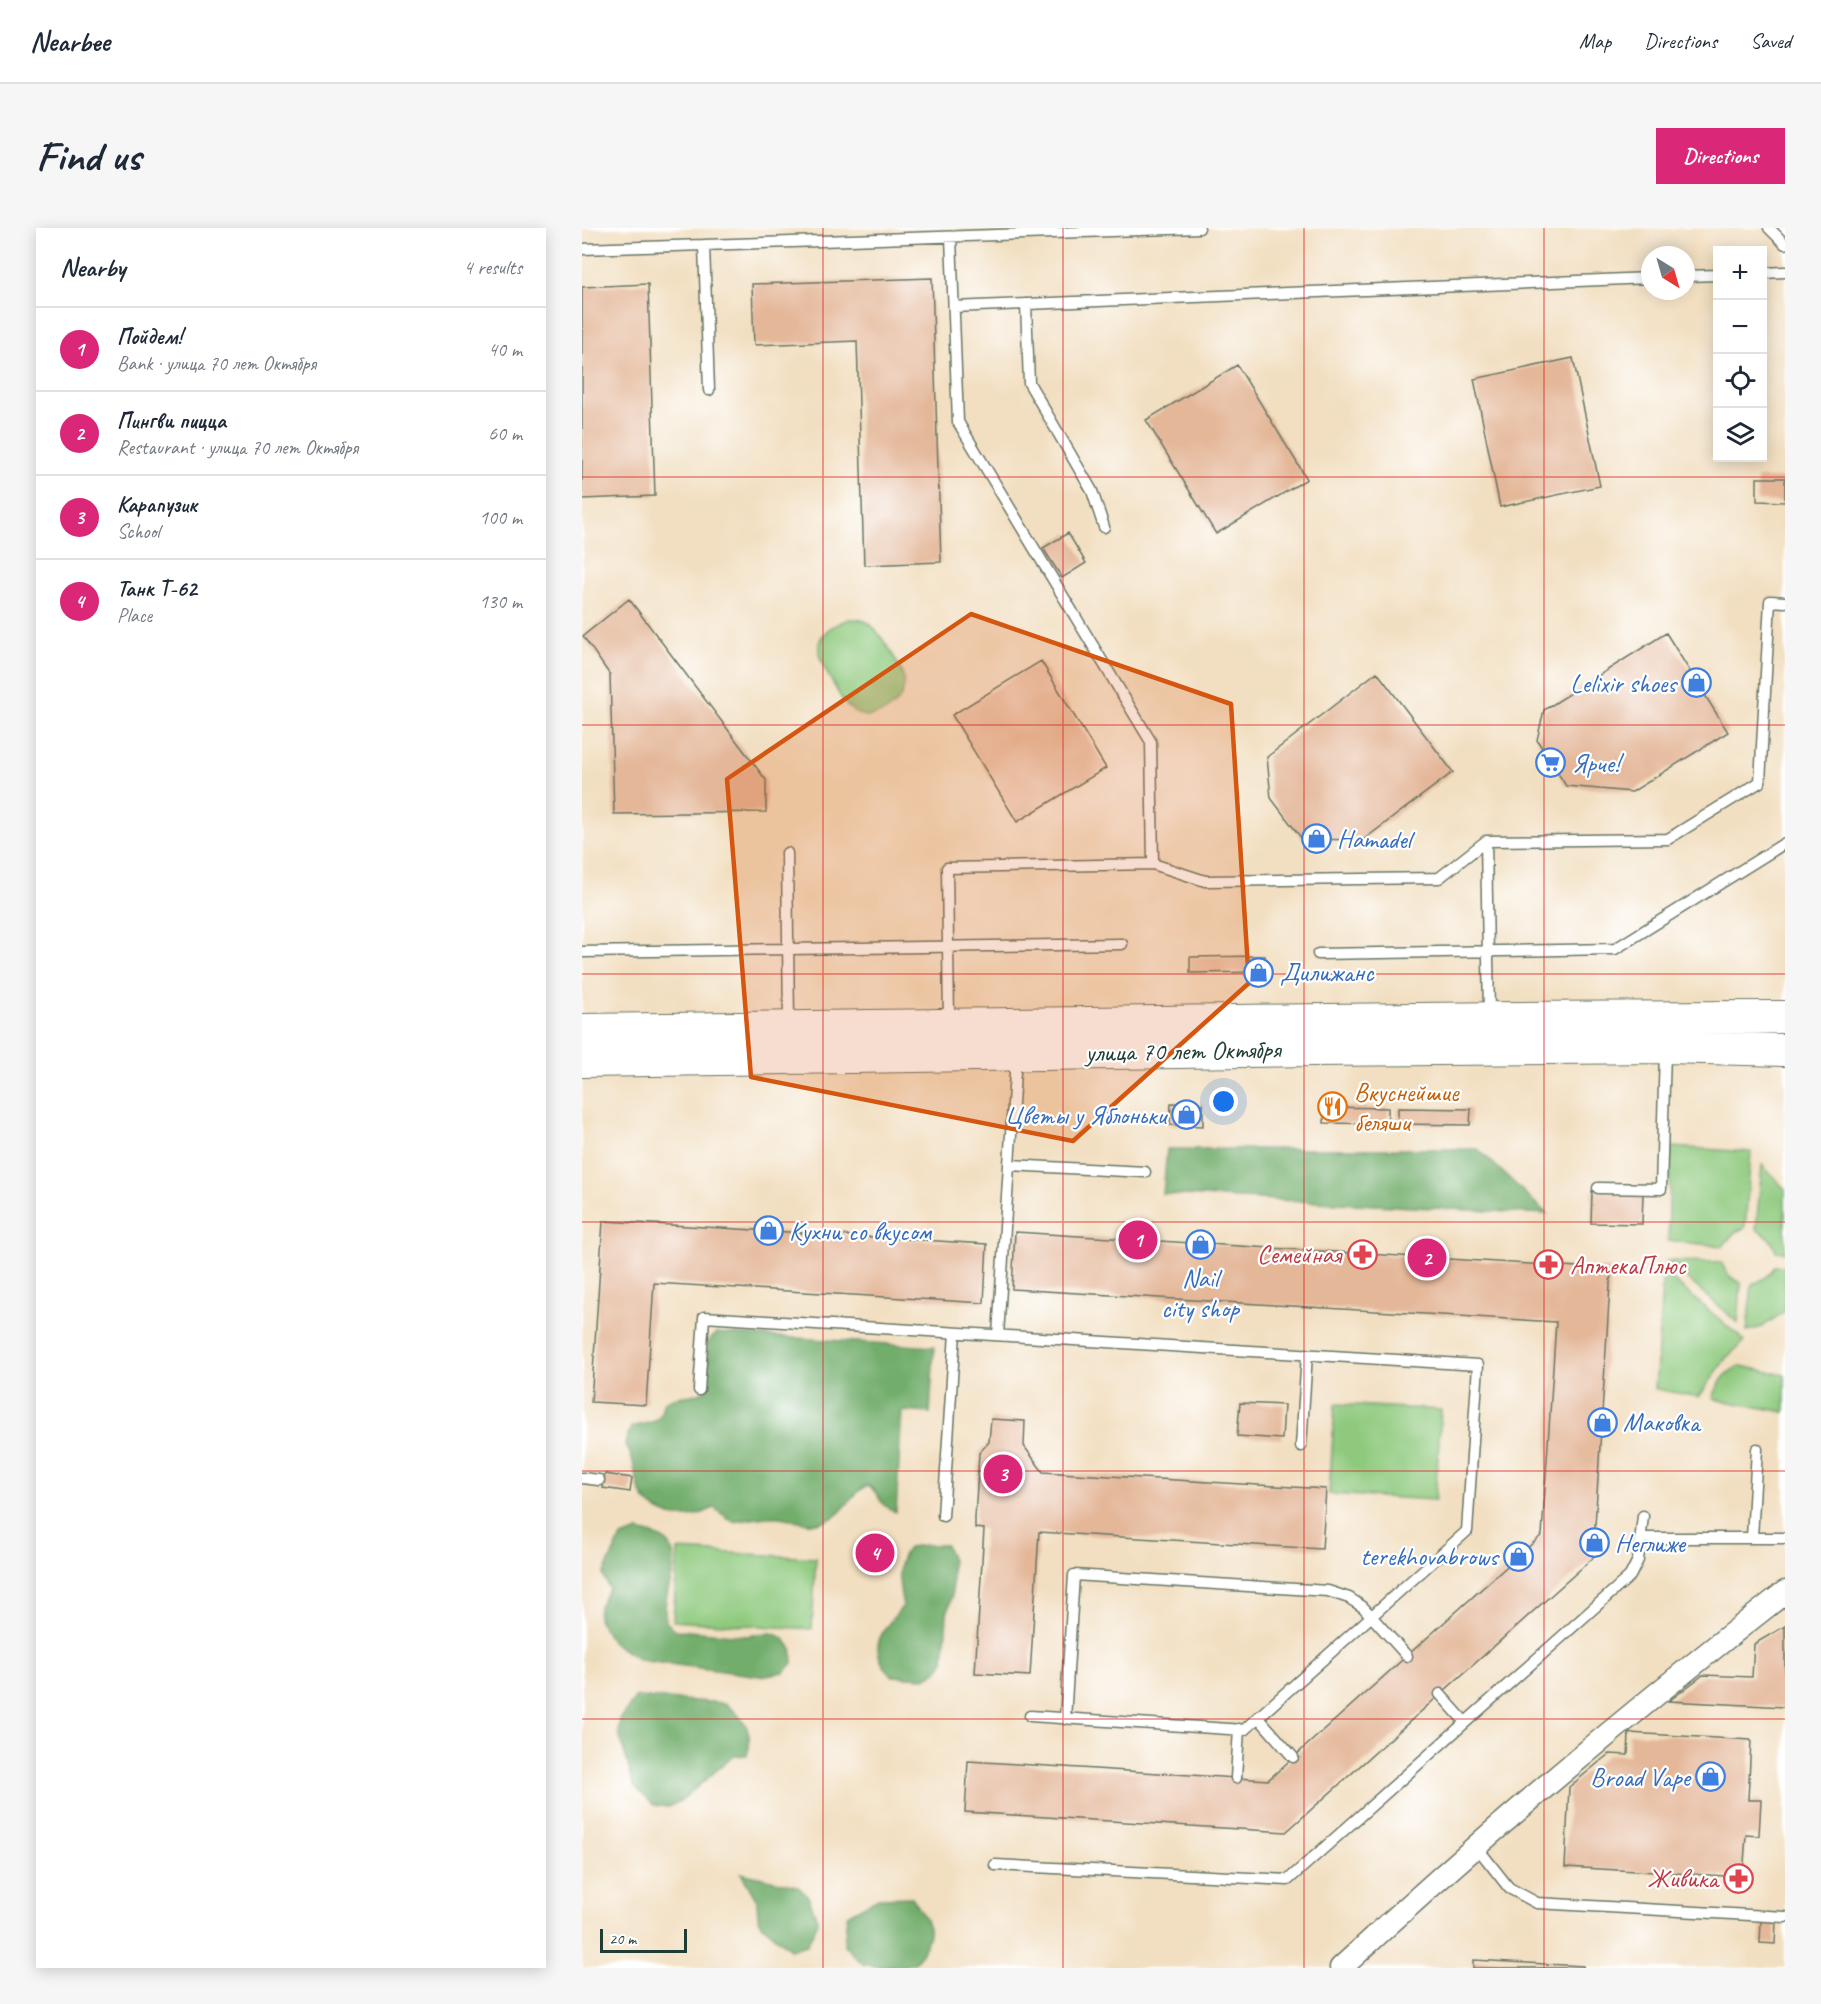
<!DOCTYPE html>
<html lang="en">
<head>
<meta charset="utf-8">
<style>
	:root { --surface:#fff; --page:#f6f6f7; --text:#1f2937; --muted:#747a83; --line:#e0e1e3; --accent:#db2777 }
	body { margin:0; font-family:Caveat,sans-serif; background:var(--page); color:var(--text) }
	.controls { position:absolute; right:18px; top:18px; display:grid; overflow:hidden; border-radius:0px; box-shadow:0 3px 15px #0003 }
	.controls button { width:54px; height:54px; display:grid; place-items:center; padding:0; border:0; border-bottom:2px solid var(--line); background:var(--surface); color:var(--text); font:30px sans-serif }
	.compass { position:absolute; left:1059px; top:18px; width:54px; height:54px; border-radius:50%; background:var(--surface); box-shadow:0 3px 15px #0003; rotate:143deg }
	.scale { position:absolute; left:18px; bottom:15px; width:87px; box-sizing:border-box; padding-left:6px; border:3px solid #1f3d34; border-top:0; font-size:16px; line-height:21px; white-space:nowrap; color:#1f3d34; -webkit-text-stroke:4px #fff; paint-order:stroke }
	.you { position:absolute; left:642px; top:874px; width:21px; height:21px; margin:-15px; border:4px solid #fff; border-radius:50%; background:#1a73e8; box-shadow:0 0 0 9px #1a73e833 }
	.badge { display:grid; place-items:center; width:39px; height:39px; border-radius:50%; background:var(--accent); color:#fff; font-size:20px; font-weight:700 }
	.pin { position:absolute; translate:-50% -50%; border:3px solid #fff; box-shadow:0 2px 6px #0006 }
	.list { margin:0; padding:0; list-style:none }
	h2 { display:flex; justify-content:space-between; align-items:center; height:78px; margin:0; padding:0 24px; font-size:26px }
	h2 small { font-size:20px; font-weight:400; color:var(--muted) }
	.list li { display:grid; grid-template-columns:39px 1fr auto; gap:18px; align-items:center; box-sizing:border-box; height:84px; padding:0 24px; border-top:2px solid var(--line) }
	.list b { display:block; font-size:22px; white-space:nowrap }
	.list p { margin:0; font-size:20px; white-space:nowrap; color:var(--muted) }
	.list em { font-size:20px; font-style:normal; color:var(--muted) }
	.icon { flex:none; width:33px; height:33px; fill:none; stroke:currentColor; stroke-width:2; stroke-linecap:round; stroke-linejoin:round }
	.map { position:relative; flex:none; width:1203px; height:1740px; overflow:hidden; border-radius:0px }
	header { display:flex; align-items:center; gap:36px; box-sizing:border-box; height:84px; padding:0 30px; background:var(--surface); border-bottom:2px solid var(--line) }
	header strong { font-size:28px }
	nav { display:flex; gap:33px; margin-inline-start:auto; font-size:21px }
	.intro { display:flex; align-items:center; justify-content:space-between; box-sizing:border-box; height:144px; padding:0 36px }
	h1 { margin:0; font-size:42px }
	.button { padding:15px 27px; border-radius:0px; background:var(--accent); color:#fff; font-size:21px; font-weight:700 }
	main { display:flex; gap:36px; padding:0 36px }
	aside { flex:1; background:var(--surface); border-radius:0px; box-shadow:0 3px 15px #0003 }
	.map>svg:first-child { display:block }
	.green { fill:#8ec97d; stroke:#568358; stroke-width:1.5 }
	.forest { fill:#72ad6c; stroke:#487550; stroke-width:1.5 }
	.building { fill:#e4b799 }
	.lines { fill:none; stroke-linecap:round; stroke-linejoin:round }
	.lane-casing { stroke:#697665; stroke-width:13 }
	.street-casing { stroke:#697665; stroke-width:25 }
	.secondary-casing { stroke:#697665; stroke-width:34 }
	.lane { stroke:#fff; stroke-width:10 }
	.street { stroke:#fff; stroke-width:22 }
	.secondary { stroke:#fff; stroke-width:32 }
	.marked { fill:#d45610; fill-opacity:0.2; stroke:#d45610; stroke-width:4.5; stroke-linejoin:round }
	.grid { fill:none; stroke:#d62828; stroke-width:1.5; stroke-opacity:0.55 }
	.labels { text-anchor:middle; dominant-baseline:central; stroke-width:4.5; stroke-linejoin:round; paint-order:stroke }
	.shop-label { font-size:26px; fill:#366cbe; stroke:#fff; text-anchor:start }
	.street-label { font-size:26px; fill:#1f3d34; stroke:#fff }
	.food-label { font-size:26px; fill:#c56008; stroke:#fff; text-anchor:start }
	.health-label { font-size:26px; fill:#be3a42; stroke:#fff; text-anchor:end }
</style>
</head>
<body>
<header>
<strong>Nearbee</strong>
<nav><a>Map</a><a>Directions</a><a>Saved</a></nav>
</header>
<div class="intro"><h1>Find us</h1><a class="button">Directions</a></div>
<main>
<aside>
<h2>Nearby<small>4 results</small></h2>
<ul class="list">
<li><span class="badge">1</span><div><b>Пойдем!</b><p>Bank · улица 70 лет Октября</p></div><em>40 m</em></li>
<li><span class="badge">2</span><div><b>Пингви пицца</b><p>Restaurant · улица 70 лет Октября</p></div><em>60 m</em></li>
<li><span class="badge">3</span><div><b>Карапузик</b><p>School</p></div><em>100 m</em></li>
<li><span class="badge">4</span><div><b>Танк Т-62</b><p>Place</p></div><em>130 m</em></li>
</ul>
</aside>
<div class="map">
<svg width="1203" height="1740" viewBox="0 0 1203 1740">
	<rect width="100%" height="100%" fill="#fff"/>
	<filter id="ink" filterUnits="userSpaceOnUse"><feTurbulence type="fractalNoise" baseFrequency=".0167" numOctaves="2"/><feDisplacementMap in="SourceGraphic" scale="12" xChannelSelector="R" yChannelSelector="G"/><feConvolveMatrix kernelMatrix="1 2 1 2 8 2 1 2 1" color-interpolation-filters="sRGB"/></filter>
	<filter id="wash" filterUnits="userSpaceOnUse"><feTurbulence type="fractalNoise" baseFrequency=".008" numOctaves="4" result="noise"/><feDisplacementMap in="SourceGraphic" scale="24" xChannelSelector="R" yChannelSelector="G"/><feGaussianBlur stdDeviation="1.35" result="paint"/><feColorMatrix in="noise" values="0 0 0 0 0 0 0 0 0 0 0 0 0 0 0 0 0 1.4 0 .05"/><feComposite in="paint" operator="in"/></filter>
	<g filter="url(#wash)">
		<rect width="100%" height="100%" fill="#f2dfc1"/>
		<path class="green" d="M268,391C275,391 280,391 285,394C296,401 320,439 322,452C323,459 320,468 316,473C305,485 285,494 271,483C262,477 257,466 252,457C233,426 225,405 268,391Z
			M1089,919L1169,924L1163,1000L1153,1004L1141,1018L1086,1013Z
			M1180,937L1203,961V1024L1194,1023C1190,1012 1185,1006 1174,1001Z
			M1085,1033L1139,1034L1146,1047L1159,1055L1156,1095Z
			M1193,1038H1203V1083L1180,1099L1165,1103L1170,1056C1181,1052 1187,1048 1193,1038Z
			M1081,1044L1163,1113L1144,1130L1117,1169L1073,1161Z
			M1159,1138L1203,1147V1184L1131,1171C1135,1157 1144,1142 1159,1138Z
			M753,1176L859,1182L853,1272L747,1266Z
			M96,1322L234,1330L230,1401L91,1393Z"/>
		<path class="forest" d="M585,921H896L965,986L581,966Z
			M135,1105L352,1119L348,1185L320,1183L314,1284C294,1277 300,1265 285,1257C267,1267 264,1286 243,1293C227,1299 213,1291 198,1289C184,1287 166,1292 151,1294L132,1280C127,1282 121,1285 115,1287C93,1294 65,1283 57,1260C52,1245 53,1230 43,1216L49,1199C68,1194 79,1197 81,1175C97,1164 107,1172 124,1162L126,1114Z
			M57,1303C66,1306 81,1308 87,1316C100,1334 83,1361 83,1380C82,1385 84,1390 84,1394L94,1402L163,1408L190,1405L202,1410L210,1421L211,1435L202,1444L178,1448L57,1432L30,1414L16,1391L17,1378L27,1361L21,1347L39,1309Z
			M343,1317H364L370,1333V1369L365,1386L362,1433L355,1443L343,1450L310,1448C282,1419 301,1403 321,1378C317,1356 312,1336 327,1319Z
			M54,1469L143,1475C161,1489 173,1504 165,1527L152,1528L98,1573L86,1579L72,1577L52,1558L37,1506L38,1491Z
			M159,1645L215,1658L226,1668L236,1694L225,1717L208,1721L181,1698L176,1689L175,1673Z
			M330,1669C350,1701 354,1700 334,1734L315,1740L282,1737L262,1717L265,1687L296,1670Z"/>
		<g id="blocks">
			<path class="building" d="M350,50L359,334L282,337L275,113L172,117L170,56Z
				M66,56L73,268L0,271V59Z
				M991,130L1018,258L918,279L892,151Z
				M655,137L725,251L634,306L564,192Z
				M1175,250H1203V274L1175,273Z
				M486,305L504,335L480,350L461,320Z
				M47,371L184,552V584L32,586L28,447L1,408Z
				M1084,405L1146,504L1050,564L984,558L955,512L962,482Z
				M459,433L524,540L435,594L370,487Z
				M795,444L871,544L781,612L720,611L689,570L685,529Z
				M683,728V744L608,745V729Z
				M589,875L621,876V898L588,897Z
				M742,879L806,880V896L742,895Z
				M816,880L889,881L888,897L816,896Z
				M1010,963L1061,965L1060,996L1009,995Z
				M21,993L405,1016L402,1075L72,1055L64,1177L9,1174Z
				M433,1004L1029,1041L1011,1330L704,1604L383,1584L386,1533L686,1552L960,1307L974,1094L430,1061Z
				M658,1175L702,1177L700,1211L655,1208Z
				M409,1191L443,1193L442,1218L461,1244L744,1261L740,1321L457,1304L448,1448L393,1445L402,1301L393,1300V1290L397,1225L407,1214Z
				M23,1246L50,1250L48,1264L21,1260Z
				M1203,1398V1479L1087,1473L1121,1447L1170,1449L1172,1416Z
				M1047,1505L1169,1512L1166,1572H1179L1177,1608L1164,1607L1161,1649L983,1639L987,1559L1027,1526L1046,1527Z
				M1179,1693L1194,1694L1193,1716L1178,1715Z
				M891,1732L1001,1738V1740H891Z"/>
		</g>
	</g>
	<g filter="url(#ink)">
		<use href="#blocks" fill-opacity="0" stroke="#697665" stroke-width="1.5"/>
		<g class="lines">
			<defs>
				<path id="lane" d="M1187,0L1203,16
					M369,9L376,194L569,514L571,636
					M122,17L617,0
					M0,21L122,17L127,162
					M1180,45L1203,44
					M1104,48L1136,47
					M444,76L447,155L510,263L522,299
					M372,79L1068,50
					M904,613L907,787
					M205,625L207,796
					M0,724L540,716
					M736,726L1033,721L1203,615
					M367,794L365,640L571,636L623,653L857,650L904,613L1086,611L1178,554L1188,373L1203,374
					M427,937L563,944
					M1016,960L1079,961L1083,823
					M416,1107L434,829
					M117,1162L122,1089L896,1137L885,1303L662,1502L448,1488
					M719,1218L725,1126
					M0,1250L17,1252
					M361,1288L373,1105
					M1059,1310H1203
					M1170,1310L1175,1221
					M858,1466L883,1494
					M676,1489L711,1529
					M483,1491L492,1347L746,1363L767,1370L781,1379L825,1428
					M654,1550L657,1501
					M894,1618L927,1660L955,1675L1203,1689
					M413,1637L706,1652L1048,1348L1056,1332L1061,1288"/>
				<path id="street" d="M759,1740C901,1608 1050,1483 1203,1364"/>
				<path id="secondary" d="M0,802C401,797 802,789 1203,789
					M0,833L730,822L1084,819L1203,822"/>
			</defs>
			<use href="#lane" class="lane-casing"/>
			<use href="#street" class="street-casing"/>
			<use href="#secondary" class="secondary-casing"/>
			<use href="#lane" class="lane"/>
			<use href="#street" class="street"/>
			<use href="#secondary" class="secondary"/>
		</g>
	</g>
	<path class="marked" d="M389,386L649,476L667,755L491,913L169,849L145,551Z"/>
	<path class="grid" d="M241,0V1740M481,0V1740M722,0V1740M962,0V1740M0,249H1203M0,497H1203M0,746H1203M0,994H1203M0,1243H1203M0,1491H1203"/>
	<defs>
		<symbol id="shop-ring" viewBox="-11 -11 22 22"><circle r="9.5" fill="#fff" stroke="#3f7fe0" stroke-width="1.5"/><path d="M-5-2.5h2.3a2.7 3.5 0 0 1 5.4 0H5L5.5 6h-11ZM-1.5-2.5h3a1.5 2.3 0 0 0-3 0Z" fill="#3f7fe0"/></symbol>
		<symbol id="supermarket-ring" viewBox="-11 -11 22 22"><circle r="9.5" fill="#fff" stroke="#3f7fe0" stroke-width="1.5"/><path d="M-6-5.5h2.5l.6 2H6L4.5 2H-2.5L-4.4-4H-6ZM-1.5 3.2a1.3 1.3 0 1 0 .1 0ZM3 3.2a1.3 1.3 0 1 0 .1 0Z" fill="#3f7fe0"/></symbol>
		<symbol id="restaurant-ring" viewBox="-11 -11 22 22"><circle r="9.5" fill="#fff" stroke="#e8710a" stroke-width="1.5"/><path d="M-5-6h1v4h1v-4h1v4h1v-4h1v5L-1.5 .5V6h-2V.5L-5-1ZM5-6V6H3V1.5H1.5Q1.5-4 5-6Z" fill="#e8710a"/></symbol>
		<symbol id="pharmacy-ring" viewBox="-11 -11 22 22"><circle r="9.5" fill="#fff" stroke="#e0444e" stroke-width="1.5"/><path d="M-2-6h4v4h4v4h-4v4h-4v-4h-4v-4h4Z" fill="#e0444e"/></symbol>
	</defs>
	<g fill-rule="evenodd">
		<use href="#shop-ring" x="1098" y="438" width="33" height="33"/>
		<use href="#supermarket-ring" x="952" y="518" width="33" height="33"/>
		<use href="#shop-ring" x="718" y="594" width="33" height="33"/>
		<use href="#shop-ring" x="660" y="728" width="33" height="33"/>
		<use href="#restaurant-ring" x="734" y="862" width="33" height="33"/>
		<use href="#shop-ring" x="588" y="870" width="33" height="33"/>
		<use href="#shop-ring" x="170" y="986" width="33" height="33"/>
		<use href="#shop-ring" x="602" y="1000" width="33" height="33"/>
		<use href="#pharmacy-ring" x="764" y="1010" width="33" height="33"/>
		<use href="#pharmacy-ring" x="950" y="1020" width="33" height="33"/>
		<use href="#shop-ring" x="1004" y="1178" width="33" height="33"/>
		<use href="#shop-ring" x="996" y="1298" width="33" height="33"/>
		<use href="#shop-ring" x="920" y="1312" width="33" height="33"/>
		<use href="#shop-ring" x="1112" y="1532" width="33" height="33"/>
		<use href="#pharmacy-ring" x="1140" y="1634" width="33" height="33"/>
	</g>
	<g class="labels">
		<g class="shop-label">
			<text x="1094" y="455" text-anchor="end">Lelixir shoes</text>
			<text x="990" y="535">Ярче!</text>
			<text x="755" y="611">Hamadel</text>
			<text x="698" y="744">Дилижанс</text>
			<text x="584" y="887" text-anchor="end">Цветы у Яблоньки</text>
			<text x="207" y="1003">Кухни со вкусом</text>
			<text x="618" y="1050" text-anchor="middle">Nail<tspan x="618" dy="30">city shop</tspan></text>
			<text x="1041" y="1194">Маковка</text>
			<text x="1033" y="1315">Неглиже</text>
			<text x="916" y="1328" text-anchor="end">terekhovabrows</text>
			<text x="1108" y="1549" text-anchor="end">Broad Vape</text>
		</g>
		<g class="street-label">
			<text transform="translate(601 823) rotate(-1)">улица 70 лет Октября</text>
		</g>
		<g class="food-label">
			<text x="772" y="864">Вкуснейшие<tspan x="772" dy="30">беляши</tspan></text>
		</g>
		<g class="health-label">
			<text x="759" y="1026">Семейная</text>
			<text x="988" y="1037" text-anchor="start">АптекаПлюс</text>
			<text x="1136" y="1650">Живика</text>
		</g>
	</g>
</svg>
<div class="controls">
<button>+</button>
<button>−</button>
<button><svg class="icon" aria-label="locate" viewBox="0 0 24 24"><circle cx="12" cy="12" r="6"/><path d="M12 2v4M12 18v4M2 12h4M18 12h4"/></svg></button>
<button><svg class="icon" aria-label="layers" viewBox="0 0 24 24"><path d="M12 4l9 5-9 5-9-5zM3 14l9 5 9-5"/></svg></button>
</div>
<svg class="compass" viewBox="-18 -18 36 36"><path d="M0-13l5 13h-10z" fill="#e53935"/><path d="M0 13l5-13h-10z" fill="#747a83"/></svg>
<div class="scale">20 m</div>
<div class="you"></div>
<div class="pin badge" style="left:556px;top:1012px">1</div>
<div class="pin badge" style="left:845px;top:1030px">2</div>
<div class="pin badge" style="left:421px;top:1246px">3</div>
<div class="pin badge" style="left:293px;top:1325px">4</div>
</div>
</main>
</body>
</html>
